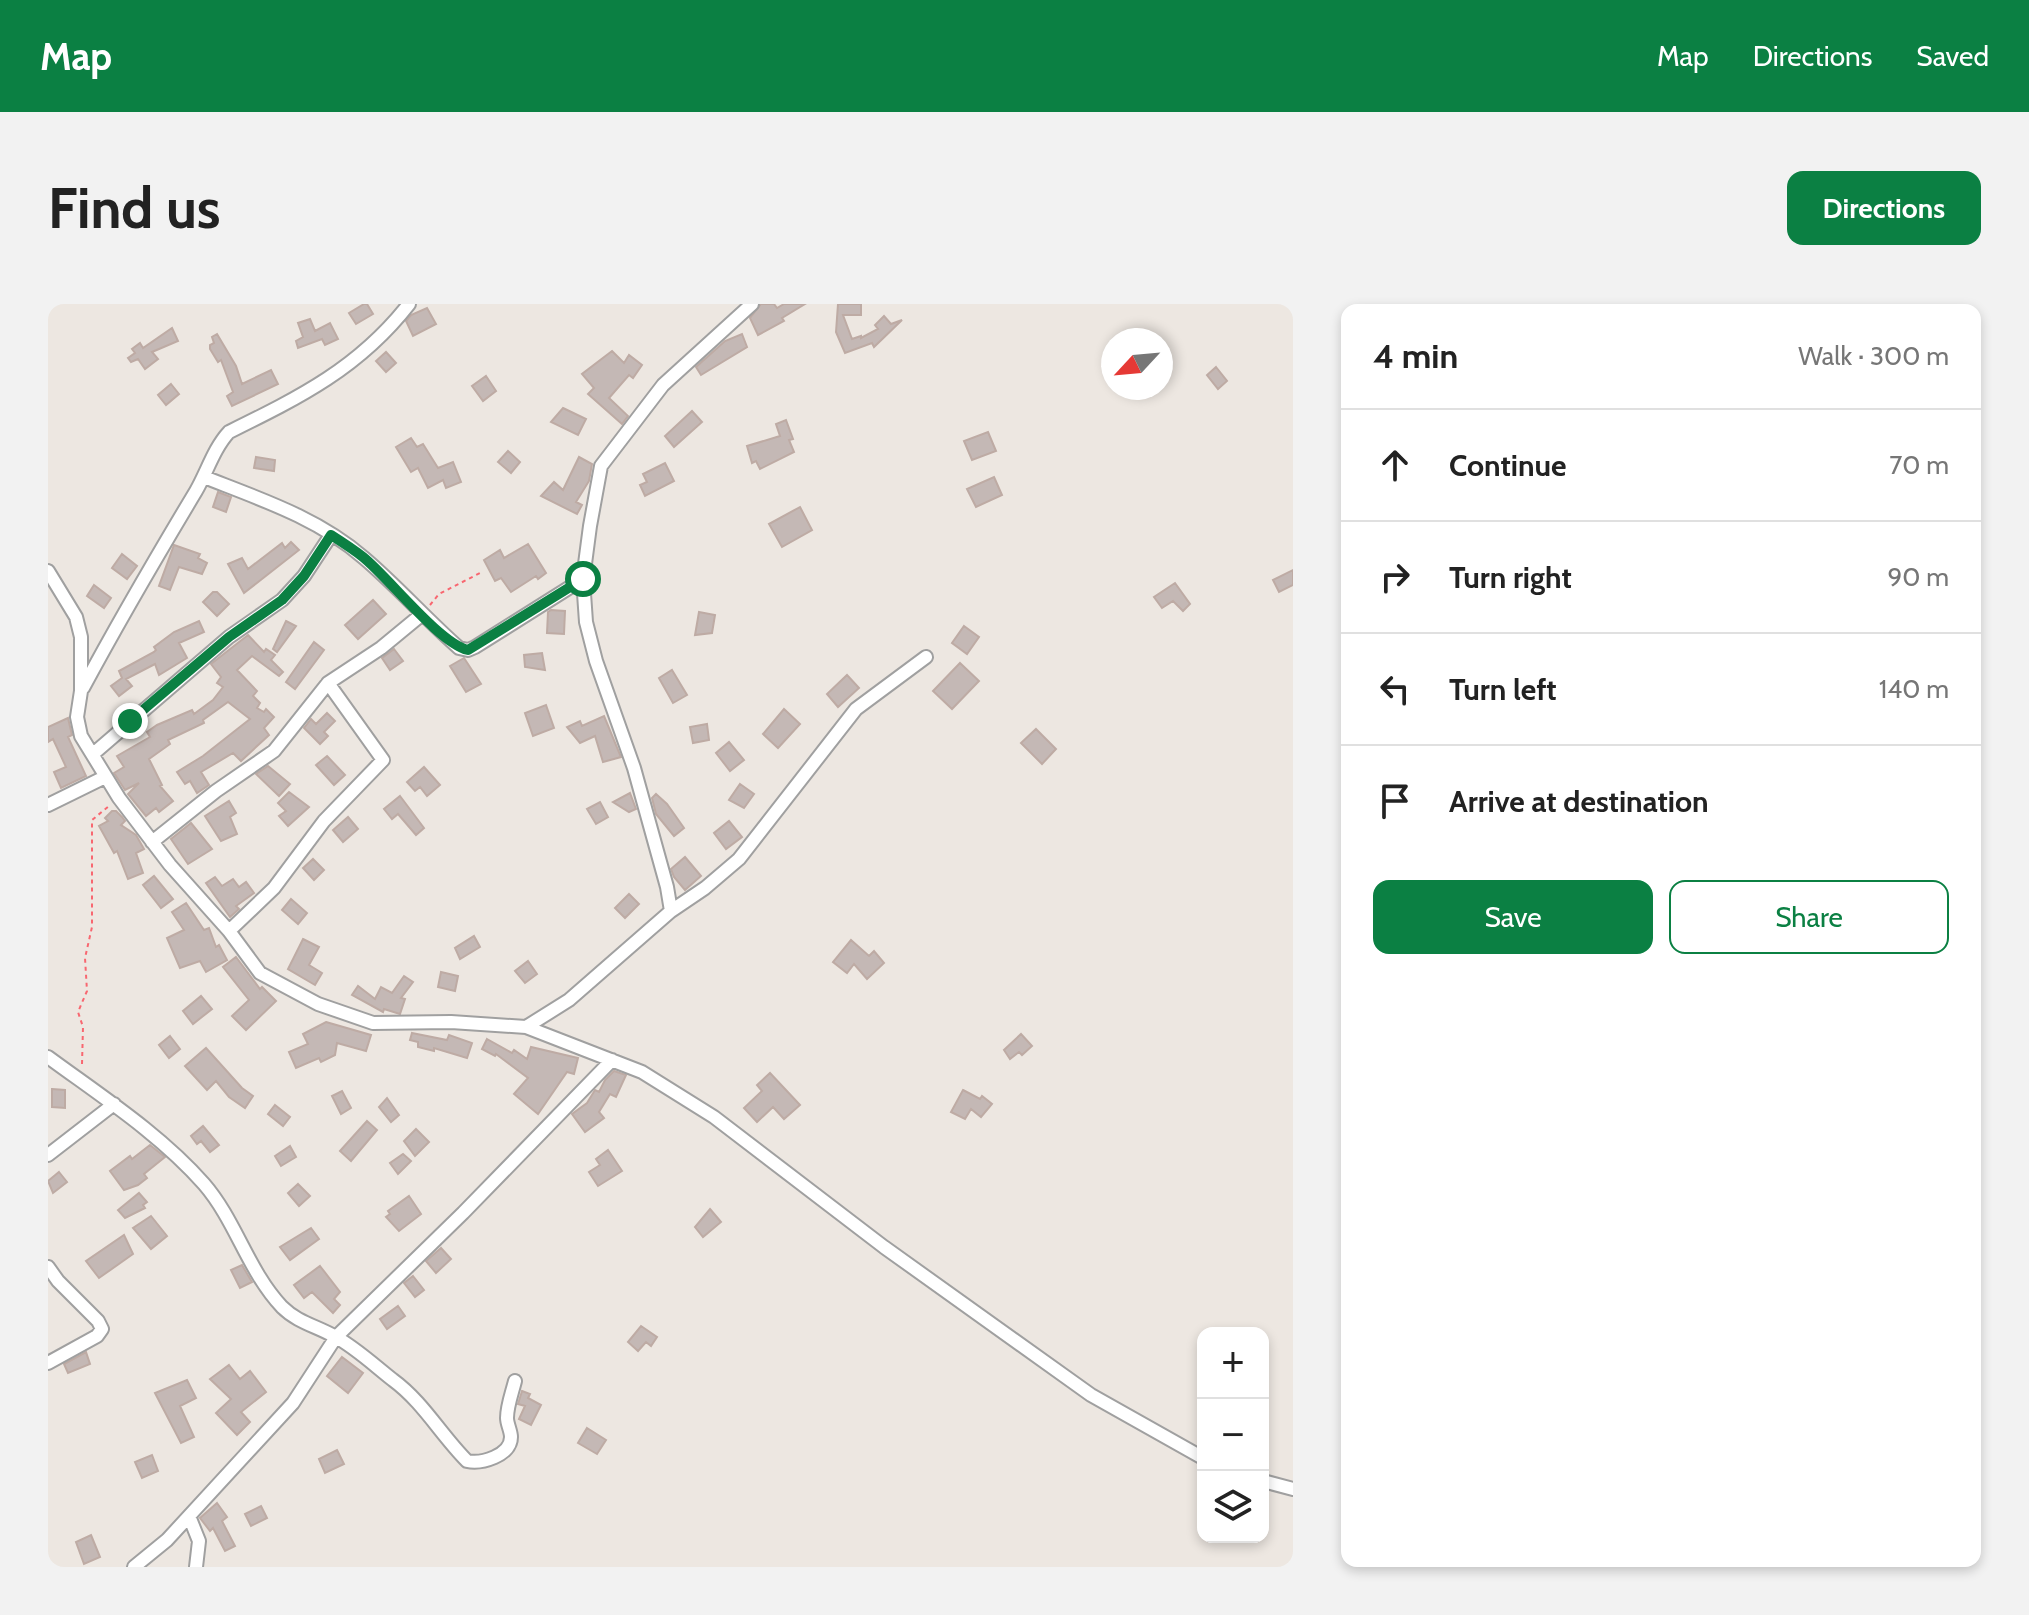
<!DOCTYPE html>
<html lang="en">
<head>
<meta charset="utf-8">
<style>
	:root { --surface:#fff; --page:#f2f2f2; --text:#222; --muted:#767676; --line:#e0e0e0; --accent:#0b8043 }
	body { margin:0; font-family:Cabin,sans-serif; background:var(--page); color:var(--text) }
	.controls { position:absolute; right:24px; bottom:24px; display:grid; overflow:hidden; border-radius:16px; box-shadow:0 4px 12px #0003 }
	.controls button { width:72px; height:72px; display:grid; place-items:center; padding:0; border:0; border-bottom:2px solid var(--line); background:var(--surface); color:var(--text); font:40px sans-serif }
	.compass { position:absolute; left:1053px; top:24px; width:72px; height:72px; border-radius:50%; background:var(--surface); box-shadow:0 4px 12px #0003; rotate:244deg }
	.stop { position:absolute; width:24px; height:24px; margin:-18px; border:6px solid #0b8043; border-radius:50%; background:#fff }
	.stop.end { background:#0b8043; border-color:#fff; box-shadow:0 2px 8px #0008 }
	.list { margin:0; padding:0; list-style:none }
	h2 { display:flex; justify-content:space-between; align-items:center; height:104px; margin:0; padding:0 32px; font-size:34px }
	h2 small { font-size:26px; font-weight:400; color:var(--muted) }
	.list li { display:grid; grid-template-columns:52px 1fr auto; gap:24px; align-items:center; box-sizing:border-box; height:112px; padding:0 32px; border-top:2px solid var(--line) }
	.list b { display:block; font-size:30px; white-space:nowrap }
	.list em { font-size:26px; font-style:normal; color:var(--muted) }
	.actions { display:flex; gap:16px; padding:24px 32px }
	.actions a { flex:1; padding:18px 0; border:2px solid var(--accent); border-radius:16px; text-align:center; font-size:28px; color:var(--accent) }
	.actions .main { background:var(--accent); color:#fff }
	.icon { flex:none; width:44px; height:44px; fill:none; stroke:currentColor; stroke-width:2; stroke-linecap:round; stroke-linejoin:round }
	.map { position:relative; flex:none; width:1245px; height:1263px; overflow:hidden; border-radius:16px }
	header { display:flex; align-items:center; gap:48px; box-sizing:border-box; height:112px; padding:0 40px; background:var(--accent); color:#fff }
	header strong { font-size:38px }
	nav { display:flex; gap:44px; margin-inline-start:auto; font-size:28px }
	.intro { display:flex; align-items:center; justify-content:space-between; box-sizing:border-box; height:192px; padding:0 48px }
	h1 { margin:0; font-size:56px }
	.button { padding:20px 36px; border-radius:16px; background:var(--accent); color:#fff; font-size:28px; font-weight:700 }
	main { display:flex; gap:48px; padding:0 48px }
	aside { flex:1; background:var(--surface); border-radius:16px; box-shadow:0 4px 12px #0003 }
	.map>svg:first-child { display:block }
	.building { fill:#c4b8b5; stroke:#beaba4; stroke-width:2 }
	.lines { fill:none; stroke-linecap:round; stroke-linejoin:round }
	.street-casing { stroke:#a0a0a0; stroke-width:16 }
	.path { stroke:#f86770; stroke-width:2; stroke-dasharray:4 4; stroke-linecap:butt }
	.street { stroke:#fff; stroke-width:12 }
	.route { stroke:#0b8043; stroke-width:10 }
</style>
</head>
<body>
<header>
<strong>Map</strong>
<nav><a>Map</a><a>Directions</a><a>Saved</a></nav>
</header>
<div class="intro"><h1>Find us</h1><a class="button">Directions</a></div>
<main>
<div class="map">
<svg width="1245" height="1263" viewBox="0 0 1245 1263">
	<rect width="100%" height="100%" fill="#ede7e1"/>
	<path class="building" d="M316,0H319L325,10L308,20L301,9Z
		M713,0H726L729,4L736,0H757L734,14L736,17L710,31L702,14Z
		M790,0H813V11H795L804,35L813,32V34L830,25L827,21L836,12L843,20L854,16L826,43L824,39L797,49L788,28Z
		M379,4L388,20L365,32L358,17L363,11Z
		M262,15L267,27L282,19L290,35L277,41L274,35L250,44L248,37L255,33L250,19Z
		M124,24L130,37L104,48L110,55L97,65L90,55L83,58L80,54L87,49L84,45L92,39L95,44Z
		M169,30L188,62L194,80L223,66L230,80L184,102L179,92L185,88L173,56L170,58L162,45V41L166,39L164,33Z
		M694,30L699,43L653,71L648,63L677,37Z
		M564,47L576,59L581,51L594,61L585,74L581,71L561,94L580,112L574,120L540,90L546,84L534,70Z
		M338,48L348,59L338,68L328,57Z
		M1168,63L1179,77L1170,85L1159,71Z
		M438,72L448,87L435,97L424,82Z
		M123,80L131,90L118,101L110,91Z
		M515,104L538,115L530,131L503,118Z
		M644,107L654,118L626,143L617,132Z
		M738,116L745,135L741,136L746,148L712,165L708,157L704,159L699,142L732,132L728,120Z
		M940,128L948,147L924,156L916,137Z
		M363,134L369,143L375,140L390,164L405,158L413,178L398,184L395,176L380,184L370,164L363,168L348,143Z
		M460,147L472,158L463,169L450,158Z
		M208,153L227,156L226,167L206,164Z
		M531,153L544,160L541,177L528,198L534,201L529,210L493,192L506,178L515,186Z
		M617,159L626,177L597,192L592,181L599,178L595,170Z
		M946,173L954,191L928,203L919,185Z
		M170,188L183,193L178,208L165,203Z
		M752,203L764,226L734,243L721,220Z
		M243,238L251,246L196,289L180,260L194,254L200,265L234,239L237,244Z
		M480,240L498,269L490,275L488,272L463,288L453,274L447,277L436,256L452,246L456,254Z
		M126,241L152,250L150,254L159,259L154,270L131,263L122,286L111,282Z
		M74,250L89,262L79,275L64,264Z
		M1245,266V281L1231,288L1225,276Z
		M1127,279L1142,300L1135,307L1125,297L1114,304L1106,293Z
		M46,281L63,294L56,304L39,292Z
		M165,288H169L181,300L169,312L155,298Z
		M325,296L338,310L310,335L297,321Z
		M503,306L517,307L516,330L499,329L500,308Z
		M651,308L667,311L664,329L647,331Z
		M151,317L156,328L131,339L139,354L111,371L107,360L78,375L84,382L71,392L63,382L74,374L71,367L106,348L108,346L106,343L126,328Z
		M238,317L248,322L229,348L225,345Z
		M916,322L931,333L919,350L904,339Z
		M200,331L216,348L218,345L227,351L223,356L235,368L231,372L204,352L189,366L209,387L205,392L212,399L209,404L216,408L218,405L226,413L216,424L221,431L193,457L185,449L153,468L161,481L149,489L142,477L137,480L129,468L155,452L202,415L180,398L155,416L156,419L120,436L122,440L101,455L114,481L112,482L125,497L111,508L108,504L98,512L80,490L91,479L77,486L66,469L76,463L69,452L102,433L99,428L109,421L144,406L146,410L165,396L175,383L169,379L173,373L163,360Z
		M266,338L276,346L247,385L238,378Z
		M346,345L355,357L342,366L334,354Z
		M494,349L497,366L477,363L476,351Z
		M416,354L433,380L418,388L402,362Z
		M912,359L931,377L904,405L885,387Z
		M624,366L639,391L625,399L611,374Z
		M799,371L811,384L790,403L779,390Z
		M498,401L506,424L485,432L477,409Z
		M736,405L752,420L730,444L715,430Z
		M279,409L287,417L276,428L280,432L272,440L256,424L263,415L268,420Z
		M556,412L573,453L555,458L547,432L532,439L519,423L532,417L534,422Z
		M20,414L24,431L20,433L38,472L13,484L6,468L18,463L5,435L0,438V423Z
		M659,420L661,436L645,439L642,423Z
		M988,425L1008,445L994,460L973,439Z
		M681,438L696,456L682,467L668,449Z
		M279,452L297,471L286,481L268,461Z
		M220,462L242,480L231,492L208,470Z
		M376,463L392,481L379,492L372,483L367,487L359,478Z
		M692,480L706,490L696,504L681,496Z
		M241,488L261,503L240,522L231,512L238,507L230,499Z
		M582,489L588,505L581,508L565,498Z
		M608,490L619,500L636,524L626,532L608,510L604,494Z
		M352,492L376,524L368,531L350,510L344,515L336,505Z
		M181,497L188,509L182,513L189,530L173,537L157,512Z
		M552,498L560,513L548,520L539,505Z
		M64,507H68L74,513L77,517L73,521L88,531L96,545L88,549L95,569L80,575L69,547L66,549L51,522L60,517L57,514Z
		M300,513L310,525L295,538L285,526Z
		M681,517L694,533L678,545L666,529Z
		M143,519L164,545L140,560L123,535Z
		M637,553L653,572L637,586L626,573L623,565Z
		M265,555L276,566L266,576L255,564Z
		M106,572L125,595L113,604L95,581Z
		M167,573L174,582L185,575L191,583L198,578L206,589L188,602L191,605L182,613L158,579Z
		M581,590L591,600L577,614L567,604Z
		M243,595L259,609L250,620L234,606Z
		M138,599L156,626L161,624L168,643L171,641L179,656L158,668L152,657L132,664L119,634L136,626L124,608Z
		M426,632L432,643L412,655L407,644Z
		M255,635L271,643L261,661L274,669L267,681L240,665Z
		M803,636L821,652L826,647L836,659L819,675L806,660L799,669L785,658Z
		M188,653L212,685L214,683L228,697L198,726L184,712L201,696L175,663Z
		M480,657L489,670L477,679L467,667Z
		M393,668L410,672L407,687L390,683Z
		M356,672L365,678L353,694L357,695L352,710L336,705L335,708L304,691L310,682L327,695L333,683L344,689Z
		M153,692L164,705L145,720L135,707Z
		M278,718L323,731L318,747L289,739L287,751L273,758L271,754L248,764L241,748L260,740L255,730Z
		M364,729L399,736L401,731L424,739L419,754L386,744V747L370,743V738L362,736Z
		M973,730L984,742L974,751L971,748L962,755L956,746Z
		M122,732L132,745L121,754L111,741Z
		M439,735L464,749L466,746L479,755L483,743L530,754L526,770L519,768L490,810L466,790L480,774L448,750L447,752L434,745Z
		M158,744L194,784L205,792L197,804L181,793L168,777L159,786L137,762Z
		M566,767L578,771L568,793L562,790L551,808L556,814L537,828L524,810L539,799L547,786L551,788L557,776Z
		M722,769L752,801L736,815L725,803L709,818L696,804L714,787L709,781Z
		M4,785L17,786V804L4,803Z
		M915,786L932,795L934,792L944,800L933,813L923,805L917,815L903,808Z
		M294,787L303,804L293,810L284,792Z
		M339,794L351,811L343,818L331,803Z
		M227,801L242,813L235,822L220,810Z
		M319,817L329,826L303,857L292,847Z
		M155,822L171,841L162,848L153,837L149,840L143,832Z
		M368,825L381,838L367,852L356,837Z
		M102,841L117,853L96,870L99,874L90,881L76,886L62,867L82,852L84,855Z
		M242,842L248,853L233,862L227,852Z
		M560,846L574,867L550,882L541,868L552,861L548,855Z
		M355,850L363,857L350,870L342,859Z
		M11,868L19,878L5,889L0,877Z
		M250,880L262,892L251,902L240,889Z
		M91,889L99,898L95,901L97,904L77,914L70,906Z
		M361,892L373,910L351,927L338,913L342,910L340,907Z
		M662,905L673,918L655,933L647,923Z
		M103,912L119,932L103,945L85,924Z
		M263,924L271,935L242,956L232,943Z
		M76,931L85,950L51,974L38,957Z
		M393,944L403,955L388,969L378,957Z
		M194,961L204,978L192,984L183,966Z
		M272,962L292,988L286,995L292,1001L285,1009L264,988L256,994L246,981Z
		M365,972L376,986L367,993L356,979Z
		M350,1002L357,1012L339,1025L332,1015Z
		M593,1022L609,1033L603,1042L598,1038L590,1047L580,1038Z
		M38,1048L42,1060L20,1069L16,1060Z
		M294,1053L315,1069L300,1089L279,1072Z
		M181,1061L192,1075L202,1067L218,1088L193,1108L202,1118L189,1131L168,1109L183,1095L162,1075Z
		M139,1076L148,1094L132,1102L146,1133L133,1139L107,1089Z
		M474,1087L482,1090L480,1094L493,1101L483,1121L471,1115L477,1102L470,1100Z
		M539,1124L558,1136L549,1150L530,1139Z
		M289,1146L296,1160L277,1169L271,1155Z
		M104,1151L110,1167L94,1174L87,1158Z
		M169,1199L179,1213L174,1217L187,1242L177,1247L165,1224L162,1227L152,1214Z
		M213,1202L219,1214L203,1222L197,1210Z
		M43,1231L52,1253L36,1260L28,1238Z"/>
	<g class="lines">
		<defs>
			<path id="street" d="M156,173C212,195 270,214 316,254C349,282 378,315 411,344L420,346L427,343L535,275
				M0,267L28,313L33,333V387L29,413L33,432L71,494L122,561L181,627L212,669L270,700L325,719L403,718L478,723L594,768L666,813L836,943L1043,1091L1155,1154
				M35,384C71,317 109,252 148,187C159,168 166,144 181,128C252,93 311,64 361,0
				M45,450L181,333L234,296L256,272L283,231
				M0,501L57,473
				M104,538L168,487L226,447L280,379L333,344L373,311
				M623,607L657,584L691,555L808,405L878,353
				M181,627L226,584L276,517L335,456L280,379
				M478,723L521,696L623,607L619,583L586,464L548,357L538,318L535,275L542,222L553,162L615,81L704,0
				M0,753C53,792 112,830 156,880C188,917 200,967 234,1003C249,1018 268,1022 286,1032C307,1043 327,1062 345,1076C375,1098 393,1131 419,1157C433,1160 463,1152 463,1133C463,1127 459,1120 459,1114C459,1102 464,1089 467,1077
				M0,851L66,800
				M0,963L10,977L50,1017L54,1025L49,1032L0,1059
				M1215,1177L1245,1185
				M141,1212L151,1237L148,1263
				M86,1263L119,1236L245,1099L288,1033L415,909L564,756"/>
		</defs>
		<use href="#street" class="street-casing"/>
		<path class="path" d="M382,301L391,290L434,268
			M34,760L35,723L30,708L39,687L37,654L44,623V516L61,502"/>
		<use href="#street" class="street"/>
	</g>
	<g class="lines">
		<path class="route" d="M82,417L181,333L234,296L256,272L283,231C294,238 305,245 315,253C340,273 391,339 420,346L535,275"/>
	</g>
</svg>
<div class="controls">
<button>+</button>
<button>−</button>
<button><svg class="icon" aria-label="layers" viewBox="0 0 24 24"><path d="M12 4l9 5-9 5-9-5zM3 14l9 5 9-5"/></svg></button>
</div>
<svg class="compass" viewBox="-18 -18 36 36"><path d="M0-13l5 13h-10z" fill="#e53935"/><path d="M0 13l5-13h-10z" fill="#767676"/></svg>
<div class="stop" style="left:535px;top:275px"></div>
<div class="stop end" style="left:82px;top:417px"></div>
</div>
<aside>
<h2>4 min<small>Walk · 300 m</small></h2>
<ul class="list">
<li><svg class="icon" aria-label="ahead" viewBox="0 0 24 24"><path d="M12 20V5M6 11l6-6 6 6"/></svg><div><b>Continue</b></div><em>70 m</em></li>
<li><svg class="icon" aria-label="right" viewBox="0 0 24 24"><path d="M7 20v-9h11M14 6l5 5-5 5"/></svg><div><b>Turn right</b></div><em>90 m</em></li>
<li><svg class="icon" aria-label="left" viewBox="0 0 24 24"><path d="M17 20v-9H6M10 6l-5 5 5 5"/></svg><div><b>Turn left</b></div><em>140 m</em></li>
<li><svg class="icon" aria-label="arrive" viewBox="0 0 24 24"><path d="M6 21V4h12l-3 4 3 4H6"/></svg><div><b>Arrive at destination</b></div></li>
</ul>
<div class="actions"><a class="main">Save</a><a>Share</a></div>
</aside>
</main>
</body>
</html>
